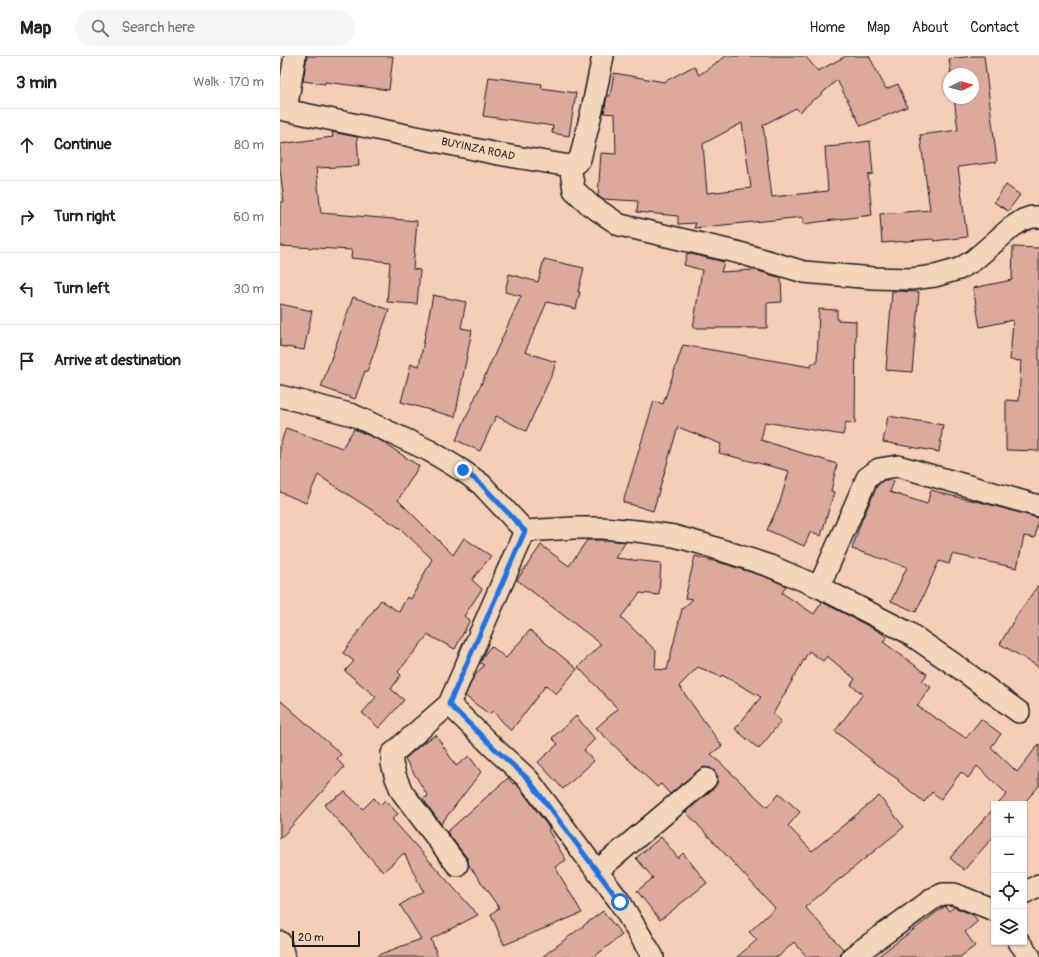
<!DOCTYPE html>
<html lang="en">
<head>
<meta charset="utf-8">
<style>
	:root { --surface:#fff; --page:#f6f6f6; --text:#202124; --muted:#757577; --line:#e0e0e0 }
	body { margin:0; font-family:Pangolin,sans-serif; background:var(--page); color:var(--text) }
	.controls { position:absolute; right:12px; bottom:12px; display:grid; overflow:hidden; border-radius:0px; box-shadow:0 1px 3px #0004 }
	.controls button { width:36px; height:36px; display:grid; place-items:center; padding:0; border:0; border-bottom:1px solid var(--line); background:var(--surface); color:var(--text); font:20px sans-serif }
	.compass { position:absolute; left:663px; top:12px; width:36px; height:36px; border-radius:50%; background:var(--surface); box-shadow:0 1px 3px #0004; rotate:84deg }
	.scale { position:absolute; left:12px; bottom:10px; width:68px; box-sizing:border-box; padding-left:4px; border:2px solid #1c1c1c; border-top:0; font-size:11px; line-height:14px; white-space:nowrap; color:#1c1c1c; -webkit-text-stroke:3px #f4d6bb; paint-order:stroke }
	.stop { position:absolute; width:12px; height:12px; margin:-9px; border:3px solid #1a73e8; border-radius:50%; background:#fff }
	.stop.end { background:#1a73e8; border-color:#fff; box-shadow:0 1px 4px #0008 }
	.list { margin:0; padding:0; list-style:none }
	h2 { display:flex; justify-content:space-between; align-items:center; height:52px; margin:0; padding:0 16px; font-size:17px }
	h2 small { font-size:13px; font-weight:400; color:var(--muted) }
	.list li { display:grid; grid-template-columns:26px 1fr auto; gap:12px; align-items:center; box-sizing:border-box; height:72px; padding:0 16px; border-top:1px solid var(--line) }
	.list b { display:block; font-size:15px; white-space:nowrap }
	.list em { font-size:13px; font-style:normal; color:var(--muted) }
	.icon { flex:none; width:22px; height:22px; fill:none; stroke:currentColor; stroke-width:2; stroke-linecap:round; stroke-linejoin:round }
	.map { position:relative; flex:none; width:759px; height:901px; overflow:hidden }
	header { display:flex; align-items:center; gap:24px; box-sizing:border-box; height:56px; padding:0 20px; background:var(--surface); border-bottom:1px solid var(--line) }
	header strong { font-size:19px }
	nav { display:flex; gap:22px; margin-inline-start:auto; font-size:14px }
	.search { width:280px; height:36px; background:var(--page); display:flex; align-items:center; gap:10px; box-sizing:border-box; padding:0 14px; border-radius:22px; color:var(--muted); font-size:15px }
	main { display:flex }
	aside { flex:1; background:var(--surface) }
	.map>svg:first-child { display:block }
	.building { fill:#dca99d; stroke:#1c1c1c; fill-rule:evenodd }
	.lines { fill:none; stroke-linecap:round; stroke-linejoin:round }
	.street-casing { stroke:#1c1c1c; stroke-width:24 }
	.street { stroke:#f4d6bb; stroke-width:21 }
	.route { stroke:#1a73e8; stroke-width:5 }
	.labels { text-anchor:middle; dominant-baseline:central; stroke-width:3; stroke-linejoin:round; paint-order:stroke }
	.street-label { font-size:11px; fill:#1c1c1c; stroke:#f4d6bb }
</style>
</head>
<body>
<header>
<strong>Map</strong>
<div class="search"><svg class="icon" aria-label="search" viewBox="0 0 24 24"><circle cx="10" cy="10" r="6"/><path d="M15 15l6 6"/></svg>Search here</div>
<nav><a>Home</a><a>Map</a><a>About</a><a>Contact</a></nav>
</header>
<main>
<aside>
<h2>3 min<small>Walk · 170 m</small></h2>
<ul class="list">
<li><svg class="icon" aria-label="ahead" viewBox="0 0 24 24"><path d="M12 20V5M6 11l6-6 6 6"/></svg><div><b>Continue</b></div><em>80 m</em></li>
<li><svg class="icon" aria-label="right" viewBox="0 0 24 24"><path d="M7 20v-9h11M14 6l5 5-5 5"/></svg><div><b>Turn right</b></div><em>60 m</em></li>
<li><svg class="icon" aria-label="left" viewBox="0 0 24 24"><path d="M17 20v-9H6M10 6l-5 5 5 5"/></svg><div><b>Turn left</b></div><em>30 m</em></li>
<li><svg class="icon" aria-label="arrive" viewBox="0 0 24 24"><path d="M6 21V4h12l-3 4 3 4H6"/></svg><div><b>Arrive at destination</b></div></li>
</ul>
</aside>
<div class="map">
<svg width="759" height="901" viewBox="0 0 759 901">
	<rect width="100%" height="100%" fill="#f5ceb7"/>
	<filter id="ink" filterUnits="userSpaceOnUse"><feTurbulence type="fractalNoise" baseFrequency=".025" numOctaves="2"/><feDisplacementMap in="SourceGraphic" scale="8" xChannelSelector="R" yChannelSelector="G"/><feConvolveMatrix kernelMatrix="1 2 1 2 8 2 1 2 1" color-interpolation-filters="sRGB"/></filter>
	<g filter="url(#ink)">
		<path class="building" d="M27,0H113L109,34L45,26V28L23,25Z
			M446,0H525L538,15L566,0H589L606,33L618,28L627,51L581,70L557,24L536,43L535,42L520,56L516,52L483,69L492,141L548,135L545,91L559,90V89L590,85L593,118L588,119L592,159L523,168V161L414,172L416,167L398,168V160L357,156L358,145L322,143L318,140L321,97L336,98L335,58L324,57L327,40H330L334,17L384,26L414,10L419,19ZM462,67L471,132L427,137L423,88Z
			M693,0H704L717,106L678,111L687,181L654,185L653,183L602,187L600,158L650,154L640,79L678,74L674,42H693V18H671L669,3Z
			M209,21L262,28L261,32L296,37L289,80L272,77L273,70L203,60Z
			M52,76L77,81L79,110L36,112L41,157L137,165L133,213L140,214L137,248L107,246L110,206L71,202L72,194L0,190V146H4L0,113V88L53,81Z
			M726,129L740,139L728,155L714,146Z
			M733,191L759,192V395L726,394V344L739,345L741,305L730,304L733,264L700,271L693,232L732,224Z
			M407,197L444,206L441,216L475,214L501,222L502,246L487,247V272H413L422,214L404,209Z
			M264,203L304,212L298,236H300L296,253L267,246L245,296L276,306L273,316L246,375L216,360L200,395L176,384L241,240L225,236L229,218L258,226Z
			M612,235L639,236L632,316L606,314Z
			M153,239L186,246L181,272L192,274L175,361L121,346L131,308L139,310Z
			M73,241L109,254L87,316L85,315L75,343L41,331Z
			M0,248L32,255L24,294L0,290Z
			M539,253L557,254V264L576,265L575,368L566,366L563,379L485,366L481,384L557,408L551,435L554,436L541,480L531,475L524,490L487,474L500,446L509,415L439,397L441,388L398,371L373,455L343,446L374,345L383,348L403,289L531,311L532,307H537Z
			M608,360L663,369L659,396L603,386Z
			M6,372L62,392L74,373L101,385L139,410L118,444L173,499L184,482L211,500L192,524L202,533L184,560L190,564L175,593L148,579L118,616L121,619L111,633L124,644L99,672L82,657L96,641L65,615L74,605L63,597L101,544L119,556L127,541L131,543L152,503L121,473L38,419L26,447L0,436V389Z
			M604,424H608L614,425L610,436L647,448L651,434L668,439L704,447L758,462L755,482L744,480L737,512L672,498L669,508L659,505L636,556L611,545L627,511L572,493L581,466L597,430Z
			M307,484H322L325,486L326,484L346,486L335,502L381,507L379,539L360,537L341,561L376,595L375,613L387,614L402,553L413,543L405,542L415,500L445,508L486,521L506,530L502,537L534,558L542,546L600,576L607,581L603,586L647,618L642,625L651,631L637,650L686,682L701,663L721,678L711,691L737,716L759,688V730L743,748H718L727,738L697,710L688,722L681,716L661,743L652,736L644,746L618,725L619,724L607,716L555,675L583,638L571,629L575,623L547,600L543,605L529,595L493,658L501,665L479,693L455,673L481,641L442,619L441,621L418,611L399,630L442,690L431,698L487,751L499,737L520,756L508,770L532,795L599,740L624,771L525,851L563,893L561,896L560,901H527L514,886L498,901H457L477,884L469,876L495,852L406,756L434,732L437,727L438,721L435,716L430,712L424,711L419,714L390,738L381,728L377,731L316,672L338,653L298,611L321,588L237,524L261,489L289,510Z
			M759,528V611L720,588L737,559Z
			M250,574L297,613L276,638L266,629L231,675L213,655L209,658L185,640L193,622L204,609L200,607L204,599L211,590L226,602Z
			M0,644L61,698L57,703L64,711L0,783Z
			M296,660L315,683L304,694L314,705L283,733L258,706L278,688L272,682Z
			M156,679L176,710L189,700L201,716L161,768L143,743L148,740L125,703L143,687Z
			M228,722L233,728L234,727L239,731L270,773L268,774L286,804L275,811L302,857L224,889L211,858L219,852L189,809L187,802L167,776Z
			M65,736L83,753L94,742L100,749L105,744L118,758L112,763L198,859L151,883L158,901H98V899L141,883L120,849L143,835L124,797L103,816L44,749Z
			M714,752V780L684,814L670,802Z
			M381,781L398,802L403,797L427,827L380,864L357,835L373,822L356,802Z
			M665,850L669,855L674,851L693,859L698,865L685,876L695,890L680,901H597Z
			M323,855L342,879L314,901H262Z"/>
		<g class="lines">
			<defs>
				<path id="street" d="M0,53L218,98L290,110L296,107L300,103L312,54L323,0
					M6,54L15,0
					M290,110L294,134L310,149L340,169L460,197L524,216L593,222L631,223L655,220L679,213L694,204L732,171L743,164L752,161H759
					M0,340L73,359L150,395L183,415L201,428L245,475
					M245,475L294,472H322L357,475L394,480L423,488L490,510L539,531L627,576L681,613L739,656
					M539,531L587,422L599,413L618,410L759,450
					M169,648L214,692L248,723L340,846L373,901
					M177,809L122,736L116,722L112,708V698L169,648L245,475
					M317,815L426,723
					M744,837L759,829
					M0,886L4,901
					M739,886L750,901
					M572,901L654,842L663,838H674L714,854"/>
			</defs>
			<use href="#street" class="street-casing"/>
			<use href="#street" class="street"/>
		</g>
	</g>
	<g class="lines" filter="url(#ink)">
		<path class="route" d="M183,414L201,428L245,475L169,648L214,692L248,723L340,846"/>
	</g>
	<g class="labels">
		<g class="street-label">
			<text transform="translate(198 93) rotate(12)">BUYINZA ROAD</text>
		</g>
	</g>
</svg>
<div class="controls">
<button>+</button>
<button>−</button>
<button><svg class="icon" aria-label="locate" viewBox="0 0 24 24"><circle cx="12" cy="12" r="6"/><path d="M12 2v4M12 18v4M2 12h4M18 12h4"/></svg></button>
<button><svg class="icon" aria-label="layers" viewBox="0 0 24 24"><path d="M12 4l9 5-9 5-9-5zM3 14l9 5 9-5"/></svg></button>
</div>
<svg class="compass" viewBox="-18 -18 36 36"><path d="M0-13l5 13h-10z" fill="#e53935"/><path d="M0 13l5-13h-10z" fill="#757577"/></svg>
<div class="scale">20 m</div>
<div class="stop" style="left:340px;top:846px"></div>
<div class="stop end" style="left:183px;top:414px"></div>
</div>
</main>
</body>
</html>
